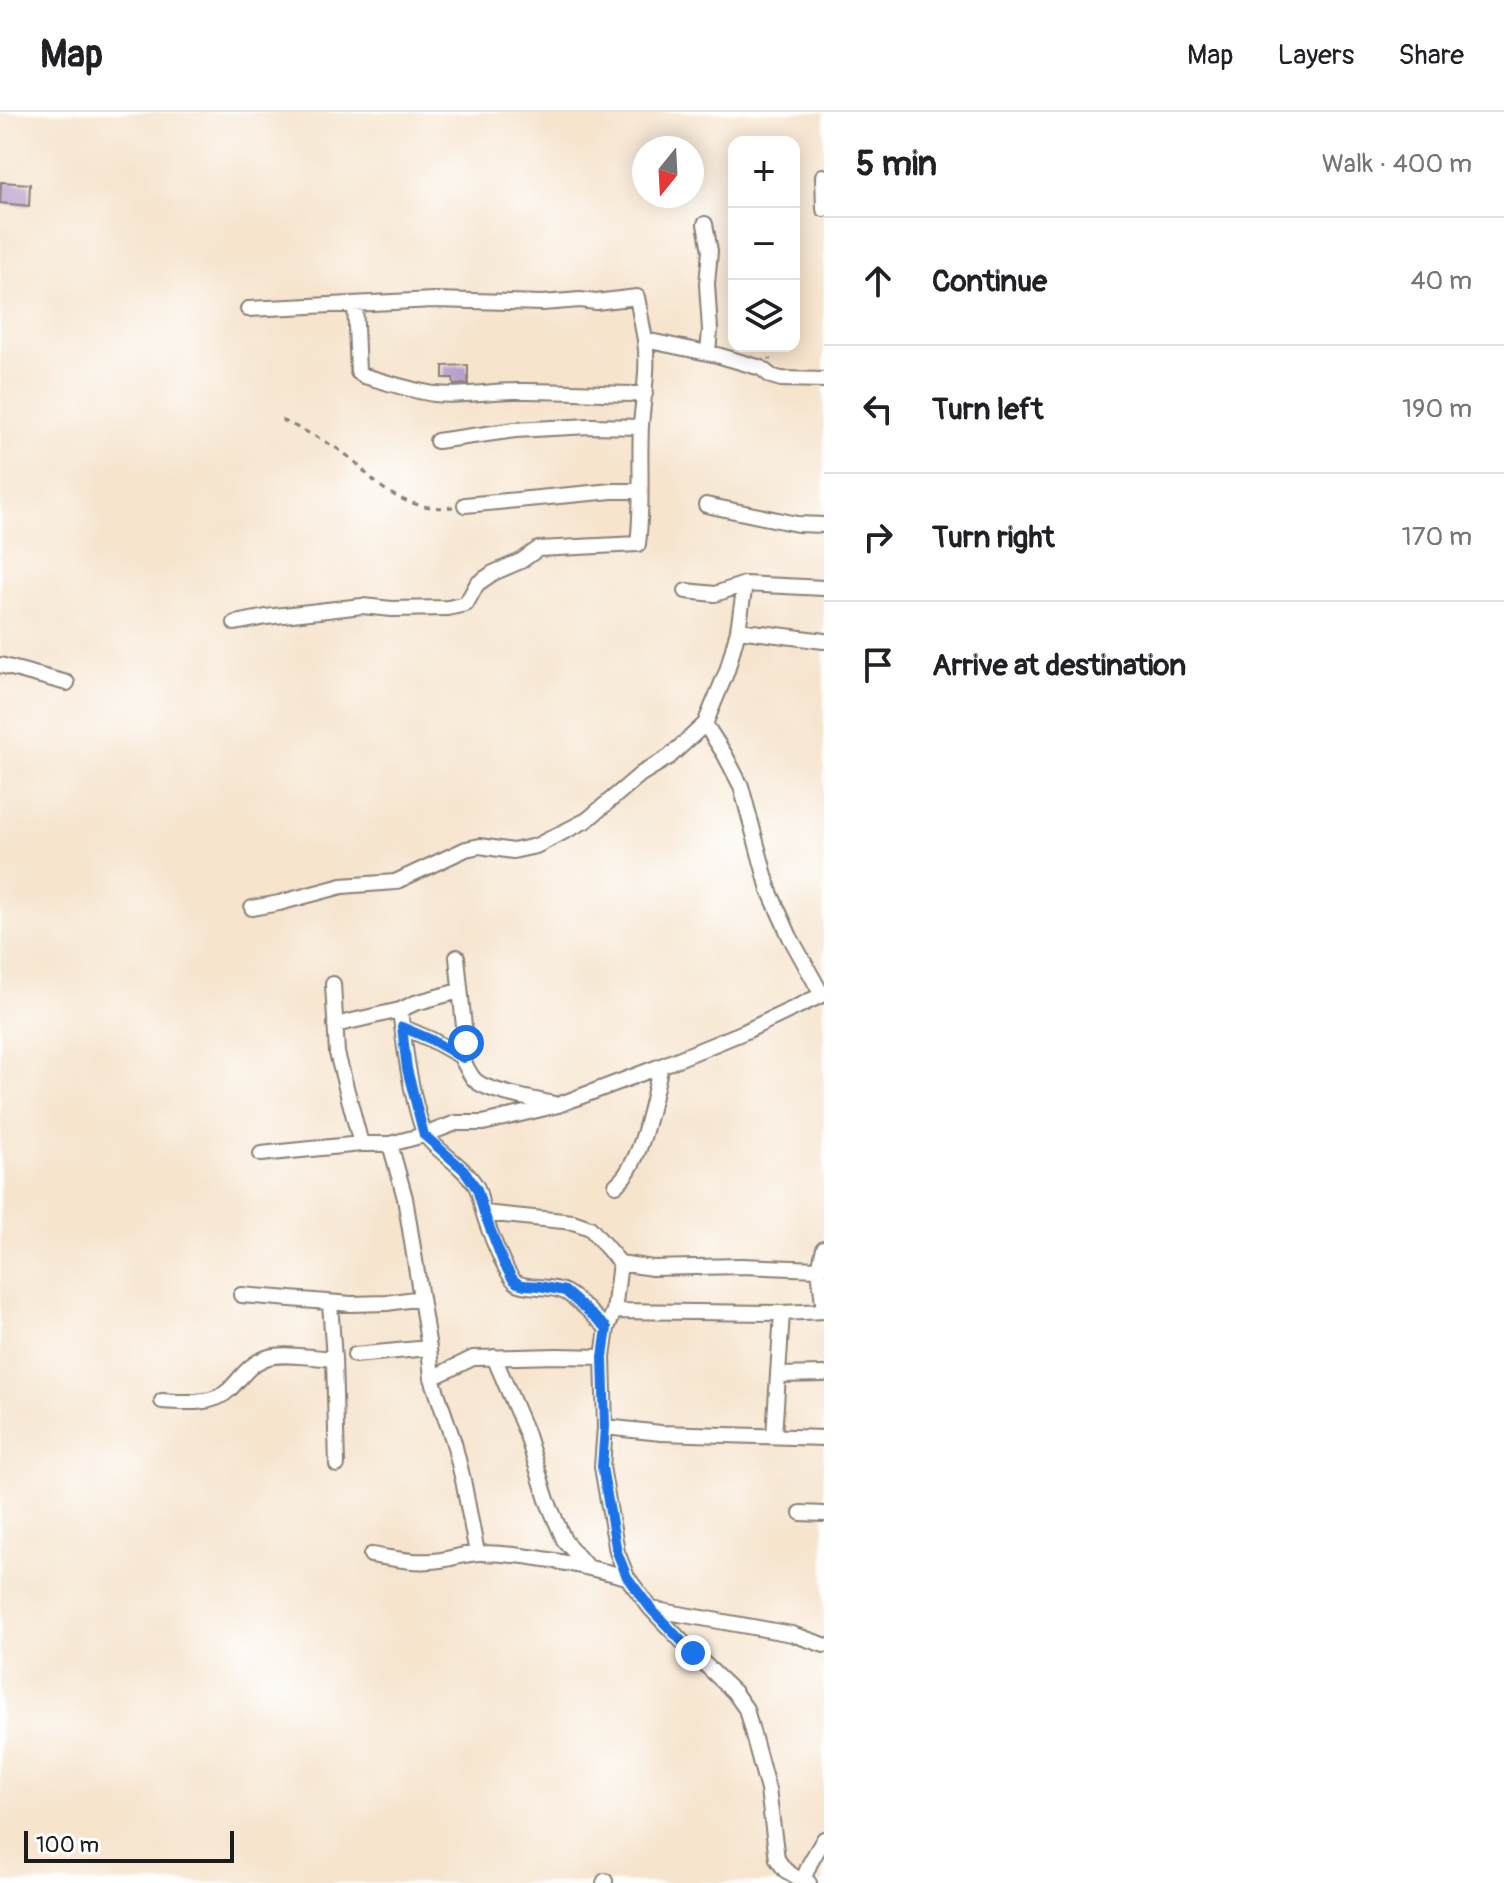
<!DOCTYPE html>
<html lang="en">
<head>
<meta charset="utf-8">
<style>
	:root { --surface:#fff; --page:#f6f6f6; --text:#202124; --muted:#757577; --line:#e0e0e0 }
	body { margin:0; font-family:Pangolin,sans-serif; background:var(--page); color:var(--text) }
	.controls { position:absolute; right:24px; top:24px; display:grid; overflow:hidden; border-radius:16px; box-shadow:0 4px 20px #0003 }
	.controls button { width:72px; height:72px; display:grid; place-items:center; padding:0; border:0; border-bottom:2px solid var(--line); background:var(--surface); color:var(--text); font:40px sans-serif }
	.compass { position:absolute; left:632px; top:24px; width:72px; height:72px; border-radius:50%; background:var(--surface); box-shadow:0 4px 20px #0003; rotate:198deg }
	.scale { position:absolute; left:24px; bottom:20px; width:210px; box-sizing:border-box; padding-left:8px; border:4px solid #1c1c1c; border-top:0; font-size:22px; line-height:28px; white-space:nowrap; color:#1c1c1c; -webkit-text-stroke:6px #fff; paint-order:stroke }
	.stop { position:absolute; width:24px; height:24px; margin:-18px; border:6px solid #1a73e8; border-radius:50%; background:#fff }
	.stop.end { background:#1a73e8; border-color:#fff; box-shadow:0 2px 8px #0008 }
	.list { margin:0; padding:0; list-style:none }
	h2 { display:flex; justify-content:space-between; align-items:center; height:104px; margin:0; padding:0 32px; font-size:34px }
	h2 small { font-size:26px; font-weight:400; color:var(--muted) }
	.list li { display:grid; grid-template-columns:52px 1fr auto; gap:24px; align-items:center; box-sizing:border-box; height:128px; padding:0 32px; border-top:2px solid var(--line) }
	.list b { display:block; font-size:30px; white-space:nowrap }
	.list em { font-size:26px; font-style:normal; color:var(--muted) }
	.icon { flex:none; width:44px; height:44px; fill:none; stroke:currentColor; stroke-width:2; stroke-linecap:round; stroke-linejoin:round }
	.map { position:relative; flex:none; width:824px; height:1771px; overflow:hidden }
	header { display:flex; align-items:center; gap:48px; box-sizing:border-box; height:112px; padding:0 40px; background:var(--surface); border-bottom:2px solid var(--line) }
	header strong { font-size:38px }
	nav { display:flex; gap:44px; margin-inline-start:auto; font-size:28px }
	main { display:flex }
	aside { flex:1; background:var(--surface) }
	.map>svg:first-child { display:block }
	.building { fill:#b79fce }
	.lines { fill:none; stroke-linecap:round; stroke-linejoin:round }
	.minor-casing { stroke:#898074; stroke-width:18 }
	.path { stroke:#898074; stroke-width:3; stroke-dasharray:6 6; stroke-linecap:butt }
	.minor { stroke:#fff; stroke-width:14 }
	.route { stroke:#1a73e8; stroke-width:10 }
</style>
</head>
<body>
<header>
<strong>Map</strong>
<nav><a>Map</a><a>Layers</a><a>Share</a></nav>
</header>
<main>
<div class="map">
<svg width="824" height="1771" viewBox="0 0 824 1771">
	<rect width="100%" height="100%" fill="#fff"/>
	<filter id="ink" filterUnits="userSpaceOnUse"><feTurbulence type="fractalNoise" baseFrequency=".0125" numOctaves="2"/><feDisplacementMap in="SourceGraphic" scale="16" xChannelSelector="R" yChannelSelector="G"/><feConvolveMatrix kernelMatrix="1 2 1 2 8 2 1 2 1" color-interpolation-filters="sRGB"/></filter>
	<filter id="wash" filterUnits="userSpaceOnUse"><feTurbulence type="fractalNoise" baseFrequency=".006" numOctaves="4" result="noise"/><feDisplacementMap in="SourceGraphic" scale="32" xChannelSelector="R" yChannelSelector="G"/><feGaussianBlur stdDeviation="1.8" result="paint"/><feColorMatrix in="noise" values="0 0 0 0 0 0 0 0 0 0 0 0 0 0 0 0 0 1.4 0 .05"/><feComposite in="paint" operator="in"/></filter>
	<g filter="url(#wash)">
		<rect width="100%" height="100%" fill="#f6e4cd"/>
		<g id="blocks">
			<path class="building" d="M1,70L30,72L29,94L0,91Z
				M468,253V272L454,273L453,266H443V254Z"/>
		</g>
	</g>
	<g filter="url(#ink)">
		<use href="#blocks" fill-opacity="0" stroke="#898074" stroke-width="2"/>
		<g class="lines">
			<defs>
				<path id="minor" d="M823,64L824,97
					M705,112L710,139L707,172L710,218L708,241
					M355,192L358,260L364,264C387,270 411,279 435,282C462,285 489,279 515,279C559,278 602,282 645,282
					M248,197L434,188L542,191L580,188L596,190L637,185L645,228L717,243L761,256L771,264L781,267L824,268
					M437,329L515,318L590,314L641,315
					M465,393L612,379H640
					M706,393L797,412L824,413
					M686,479L715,482L745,472L824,476
					M235,511L266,505L362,494L392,497L448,496L466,492L477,472L493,461L521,449L538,437L638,432C643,393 639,353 641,314C643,285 649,257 645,228
					M738,518L824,529
					M0,553L67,571
					M705,612L725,643L741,674L769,778L790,825L822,883
					M252,796L279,791L342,774L395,770L466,737L480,734L513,739L536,734L587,708L641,662L669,645L705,612L727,559L738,518L745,472
					M457,845L466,935L463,946
					M333,872L337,941L361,1032
					M400,898C405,938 410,979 423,1018C428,1034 466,1054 477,1076C480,1083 481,1092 483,1099C487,1113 506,1165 517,1171C528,1177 552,1173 565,1180C579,1187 595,1206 607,1216
					M335,913L400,898L415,891L459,879
					M402,915L430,927L459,943C466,951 468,963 477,970C493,981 534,987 554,992
					M390,1032L405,1086L429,1236L432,1266L454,1331L463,1368L477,1441
					M261,1042L361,1032H390L424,1023L456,1011H483L558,993L661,954L744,920L824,882
					M616,1073C643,1051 652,988 661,954
					M484,1101L573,1110L590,1116L620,1151L652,1156L741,1154L819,1157
					M620,1151L614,1199L607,1216L603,1245L605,1315L602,1355L617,1440L627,1465L651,1497L693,1541L734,1580L746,1597L768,1678L777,1747L785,1758L795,1765L809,1771
					M241,1183L351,1192L387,1191L421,1186
					M330,1191L334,1247L337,1353
					M614,1199L782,1201L824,1199
					M824,1199L819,1157L824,1136
					M355,1243L429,1236
					M494,1245L526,1320L547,1388L564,1428L587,1455
					M778,1263L824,1262
					M432,1266L473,1246L557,1244L603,1245
					M162,1289C182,1290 213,1294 229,1278C241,1266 249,1252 266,1246C282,1240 316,1246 334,1247
					M605,1315L661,1321L824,1326
					M774,1324L782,1201
					M801,1401L824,1402
					M371,1443C391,1446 412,1451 432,1449C449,1448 465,1441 481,1441C530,1442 580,1453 627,1465
					M651,1497L792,1522L824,1533
					M803,1768L810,1751L824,1727
					M604,1771L605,1769"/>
			</defs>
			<use href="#minor" class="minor-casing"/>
			<path class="path" d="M770,234V248
				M282,308C307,320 332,331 354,349C360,354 365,361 372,367C393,387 423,399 453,395"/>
			<use href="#minor" class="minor"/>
		</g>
	</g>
	<g class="lines" filter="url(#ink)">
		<path class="route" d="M466,931L463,946L430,927L402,915L407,957L424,1023L464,1058L477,1077L484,1101L503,1150L512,1166L517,1171L524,1173L539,1174L565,1179L607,1216L603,1245L605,1315L602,1355L617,1440L627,1465L651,1497L693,1541"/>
	</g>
</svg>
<div class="controls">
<button>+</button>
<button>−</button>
<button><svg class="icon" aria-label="layers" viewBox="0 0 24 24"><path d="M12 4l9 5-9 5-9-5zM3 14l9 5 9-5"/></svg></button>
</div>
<svg class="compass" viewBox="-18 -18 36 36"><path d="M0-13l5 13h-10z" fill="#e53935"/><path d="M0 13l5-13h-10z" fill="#757577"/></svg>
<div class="scale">100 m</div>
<div class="stop" style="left:466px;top:931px"></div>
<div class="stop end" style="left:693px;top:1541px"></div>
</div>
<aside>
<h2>5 min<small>Walk · 400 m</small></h2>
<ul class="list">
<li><svg class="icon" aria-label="ahead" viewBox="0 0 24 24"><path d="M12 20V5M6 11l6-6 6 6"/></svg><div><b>Continue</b></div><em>40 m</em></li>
<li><svg class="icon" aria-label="left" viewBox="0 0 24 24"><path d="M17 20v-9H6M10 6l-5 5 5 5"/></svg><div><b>Turn left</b></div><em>190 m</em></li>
<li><svg class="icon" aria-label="right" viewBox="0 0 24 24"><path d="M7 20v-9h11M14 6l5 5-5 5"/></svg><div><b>Turn right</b></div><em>170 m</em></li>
<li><svg class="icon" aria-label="arrive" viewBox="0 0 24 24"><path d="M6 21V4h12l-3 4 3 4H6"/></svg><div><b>Arrive at destination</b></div></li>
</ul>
</aside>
</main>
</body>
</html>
